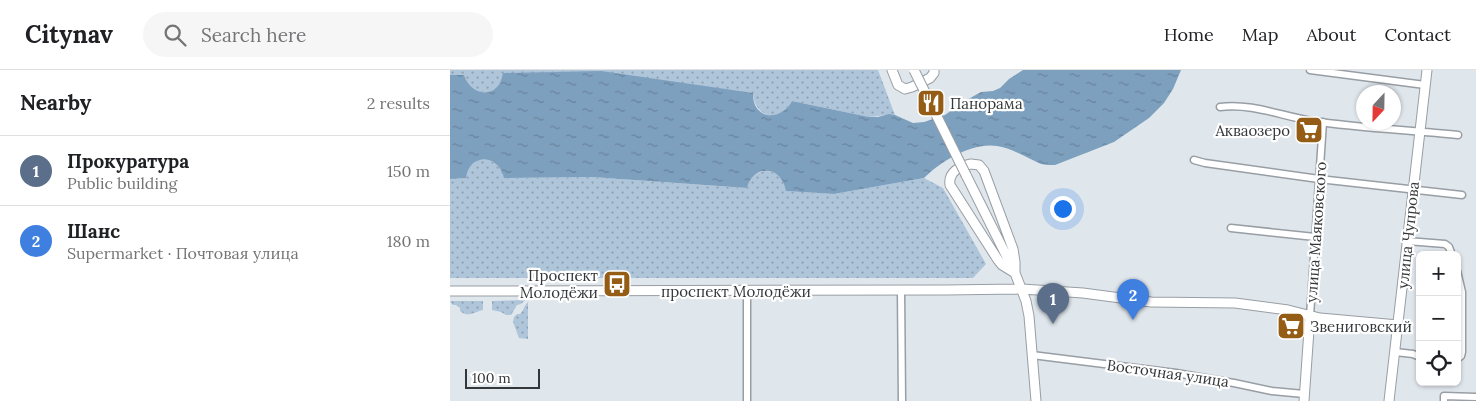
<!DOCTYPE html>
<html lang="en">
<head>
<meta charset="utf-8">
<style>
	:root { --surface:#fff; --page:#f6f6f6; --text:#202124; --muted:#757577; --line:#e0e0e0; --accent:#945c15 }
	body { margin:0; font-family:Lora,serif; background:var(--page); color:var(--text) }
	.controls { position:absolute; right:15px; bottom:15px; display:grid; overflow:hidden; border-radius:8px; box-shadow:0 1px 4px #0004 }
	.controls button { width:45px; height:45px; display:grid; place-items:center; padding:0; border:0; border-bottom:1px solid var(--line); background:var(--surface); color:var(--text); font:25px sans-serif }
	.compass { position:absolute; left:906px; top:15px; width:45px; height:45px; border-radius:50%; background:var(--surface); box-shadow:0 1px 4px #0004; rotate:202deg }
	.scale { position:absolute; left:15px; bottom:12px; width:75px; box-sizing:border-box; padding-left:5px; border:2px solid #343739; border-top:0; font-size:14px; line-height:18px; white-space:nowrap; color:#343739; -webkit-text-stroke:4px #fff; paint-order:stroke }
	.you { position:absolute; left:612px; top:138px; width:18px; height:18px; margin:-12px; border:4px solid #fff; border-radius:50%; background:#1a73e8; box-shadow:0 0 0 8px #1a73e833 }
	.badge { display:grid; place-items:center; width:32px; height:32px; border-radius:50%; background:var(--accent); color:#fff; font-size:16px; font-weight:700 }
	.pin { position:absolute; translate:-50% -41px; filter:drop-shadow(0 1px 2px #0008) }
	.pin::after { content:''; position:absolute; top:26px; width:18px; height:15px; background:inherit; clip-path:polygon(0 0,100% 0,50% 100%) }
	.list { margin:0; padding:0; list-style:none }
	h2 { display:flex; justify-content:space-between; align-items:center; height:65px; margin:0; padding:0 20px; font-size:21px }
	h2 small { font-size:16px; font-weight:400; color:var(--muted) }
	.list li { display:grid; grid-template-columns:32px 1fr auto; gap:15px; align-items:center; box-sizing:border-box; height:70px; padding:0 20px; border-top:1px solid var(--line) }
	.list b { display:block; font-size:19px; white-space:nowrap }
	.list p { margin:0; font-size:16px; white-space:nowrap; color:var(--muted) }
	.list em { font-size:16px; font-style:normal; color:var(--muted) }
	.icon { flex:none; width:28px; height:28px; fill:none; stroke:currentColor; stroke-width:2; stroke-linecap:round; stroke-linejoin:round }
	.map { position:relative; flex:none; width:1026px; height:331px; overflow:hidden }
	header { display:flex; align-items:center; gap:30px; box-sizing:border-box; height:70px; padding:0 25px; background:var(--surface); border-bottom:1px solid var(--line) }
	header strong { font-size:24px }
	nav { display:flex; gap:28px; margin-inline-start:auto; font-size:18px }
	.search { width:350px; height:45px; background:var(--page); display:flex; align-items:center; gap:12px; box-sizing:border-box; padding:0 18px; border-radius:28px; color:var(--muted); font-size:19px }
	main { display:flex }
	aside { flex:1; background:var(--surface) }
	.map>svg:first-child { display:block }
	.green { fill:url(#green-dots) }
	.water { fill:url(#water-ripples) }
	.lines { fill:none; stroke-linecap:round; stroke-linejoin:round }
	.street-casing { stroke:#989ea4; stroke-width:9 }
	.secondary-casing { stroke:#989ea4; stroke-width:11 }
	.street { stroke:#fff; stroke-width:6 }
	.secondary { stroke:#fff; stroke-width:9 }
	.secondary-bridge-casing { stroke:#989ea4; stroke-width:11; stroke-linecap:butt }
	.secondary-bridge { stroke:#fff; stroke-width:9 }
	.labels { text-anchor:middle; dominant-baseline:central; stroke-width:4.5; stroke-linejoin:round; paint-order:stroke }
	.poi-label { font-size:15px; fill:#343739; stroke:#fff; text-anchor:start }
	.street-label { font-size:15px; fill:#343739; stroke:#fff }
</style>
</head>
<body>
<header>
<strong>Citynav</strong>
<div class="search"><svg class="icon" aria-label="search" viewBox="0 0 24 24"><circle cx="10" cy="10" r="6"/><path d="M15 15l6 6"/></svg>Search here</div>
<nav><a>Home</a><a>Map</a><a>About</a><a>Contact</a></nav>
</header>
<main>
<aside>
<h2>Nearby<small>2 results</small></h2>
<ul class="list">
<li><span class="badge" style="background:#5c6f8a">1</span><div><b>Прокуратура</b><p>Public building</p></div><em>150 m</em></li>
<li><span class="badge" style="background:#3f7fe0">2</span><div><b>Шанс</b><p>Supermarket · Почтовая улица</p></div><em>180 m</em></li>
</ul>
</aside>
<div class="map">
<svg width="1026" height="331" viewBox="0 0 1026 331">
	<defs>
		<pattern id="green-dots" width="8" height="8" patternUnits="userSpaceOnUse" patternTransform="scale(1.25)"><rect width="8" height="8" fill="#aec5da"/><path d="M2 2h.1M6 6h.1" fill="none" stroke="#8ea1b2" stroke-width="1.8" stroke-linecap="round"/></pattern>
		<pattern id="water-ripples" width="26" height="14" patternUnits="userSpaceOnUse" patternTransform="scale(1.25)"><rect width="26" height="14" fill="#7ea0bf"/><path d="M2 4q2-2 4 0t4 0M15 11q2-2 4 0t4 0" fill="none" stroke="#68839c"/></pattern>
	</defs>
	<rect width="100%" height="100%" fill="#dfe6ec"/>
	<path class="green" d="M0,0H428L445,45C436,44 428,47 419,47L342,31C340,34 338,38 334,41C320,53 303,40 303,23L53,7C44,29 22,27 14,5H0Z
		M29,90C42,88 51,95 55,108L142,107L297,118C304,93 332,97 337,121L384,124L474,108L493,118L536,194L523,208H0V109L15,108C17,99 20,94 29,90Z
		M75,230L71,234L67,235L61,245H56L51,242L42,240V231Z
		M0,231H33V240C24,242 18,248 10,241V238L6,235H3Z
		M78,232V269L69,268L63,252L64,247L67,244H70C74,240 74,236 78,232Z"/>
	<path class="water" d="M573,0H731L723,19L714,33L699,48L664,72L605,95H598L591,94C578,88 561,78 547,76C522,72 491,91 474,108L384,124L336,121C332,96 304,93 297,118L142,107L54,108C49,84 19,83 16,108L0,109V5H14C22,28 49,29 53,3L151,1L303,23C302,49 330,53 342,31L419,47H428L439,44L445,45L463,53L474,52L495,45L513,32L531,22L543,21L550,18L559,9Z"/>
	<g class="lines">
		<defs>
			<path id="street" d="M860,0L975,15
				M770,37C802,33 831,46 862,51C910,58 959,60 1008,65
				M744,90L755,93L869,109L1012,125
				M781,158L865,167
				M957,171L995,174L999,177L1002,185
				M1007,201L1012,222V282L1011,286L1007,289
				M451,220L452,331
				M297,221V331
				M860,246L873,52
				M945,282L963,284L970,287
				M582,285L726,303L784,313L822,321L854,324
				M994,331V326L1026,327"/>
			<path id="secondary" d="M442,0L448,15L455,19L462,17L480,8L484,3V0
				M521,94L529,95L534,101L563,179L565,192V203L552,195L548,190L500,115C498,102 510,96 521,94Z
				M516,105L565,203L576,231L579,246L586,331
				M0,221L496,220L572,219L633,223L701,232L785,233L838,240L870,248L948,255
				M854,331L860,246
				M939,331L977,0"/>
		</defs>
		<use href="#street" class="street-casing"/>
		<use href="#secondary" class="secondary-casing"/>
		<use href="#street" class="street"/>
		<use href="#secondary" class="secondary"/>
		<defs>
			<path id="secondary-bridge" d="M464,0L516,105"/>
		</defs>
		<use href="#secondary-bridge" class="secondary-bridge-casing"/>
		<use href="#secondary-bridge" class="secondary-bridge"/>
	</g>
	<defs>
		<symbol id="restaurant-square" viewBox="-11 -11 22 22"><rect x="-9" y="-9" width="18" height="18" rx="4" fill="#945c15" stroke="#fff"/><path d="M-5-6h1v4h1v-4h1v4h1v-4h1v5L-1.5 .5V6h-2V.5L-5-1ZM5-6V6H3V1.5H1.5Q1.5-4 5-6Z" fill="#fff"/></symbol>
		<symbol id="supermarket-square" viewBox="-11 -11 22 22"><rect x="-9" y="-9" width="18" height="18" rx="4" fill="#945c15" stroke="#fff"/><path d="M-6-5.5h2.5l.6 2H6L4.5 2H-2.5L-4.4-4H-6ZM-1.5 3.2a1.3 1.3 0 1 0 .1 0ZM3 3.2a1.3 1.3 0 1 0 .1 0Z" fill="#fff"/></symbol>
		<symbol id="bus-square" viewBox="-11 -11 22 22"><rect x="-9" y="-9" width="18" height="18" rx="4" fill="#945c15" stroke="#fff"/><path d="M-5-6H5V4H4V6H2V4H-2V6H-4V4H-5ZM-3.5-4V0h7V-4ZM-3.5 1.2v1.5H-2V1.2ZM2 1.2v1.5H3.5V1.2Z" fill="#fff"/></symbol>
	</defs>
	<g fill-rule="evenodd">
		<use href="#restaurant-square" x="465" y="17" width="32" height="32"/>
		<use href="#supermarket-square" x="843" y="44" width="32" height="32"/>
		<use href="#bus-square" x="151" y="198" width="32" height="32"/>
		<use href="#supermarket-square" x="825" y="240" width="32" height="32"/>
	</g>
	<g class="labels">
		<g class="poi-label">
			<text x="500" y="33">Панорама</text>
			<text x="840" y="60" text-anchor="end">Акваозеро</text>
			<text x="148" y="205" text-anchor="end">Проспект<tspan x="148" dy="17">Молодёжи</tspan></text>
			<text x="860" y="256">Звениговский</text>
		</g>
		<g class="street-label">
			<text transform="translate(866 162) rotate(-86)">улица Маяковского</text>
			<text transform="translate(958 165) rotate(-84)">улица Чупрова</text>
			<text x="286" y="221">проспект Молодёжи</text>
			<text transform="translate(718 303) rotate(8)">Восточная улица</text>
		</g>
	</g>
</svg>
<div class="controls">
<button>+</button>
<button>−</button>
<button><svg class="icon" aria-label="locate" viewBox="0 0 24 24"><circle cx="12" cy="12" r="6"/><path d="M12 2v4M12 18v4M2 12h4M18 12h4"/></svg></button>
</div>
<svg class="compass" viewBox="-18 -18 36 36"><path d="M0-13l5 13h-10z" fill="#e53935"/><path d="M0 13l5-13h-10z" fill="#757577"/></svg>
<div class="scale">100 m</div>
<div class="you"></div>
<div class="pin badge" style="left:603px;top:254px;background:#5c6f8a">1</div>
<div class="pin badge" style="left:683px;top:250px;background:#3f7fe0">2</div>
</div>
</main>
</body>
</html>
